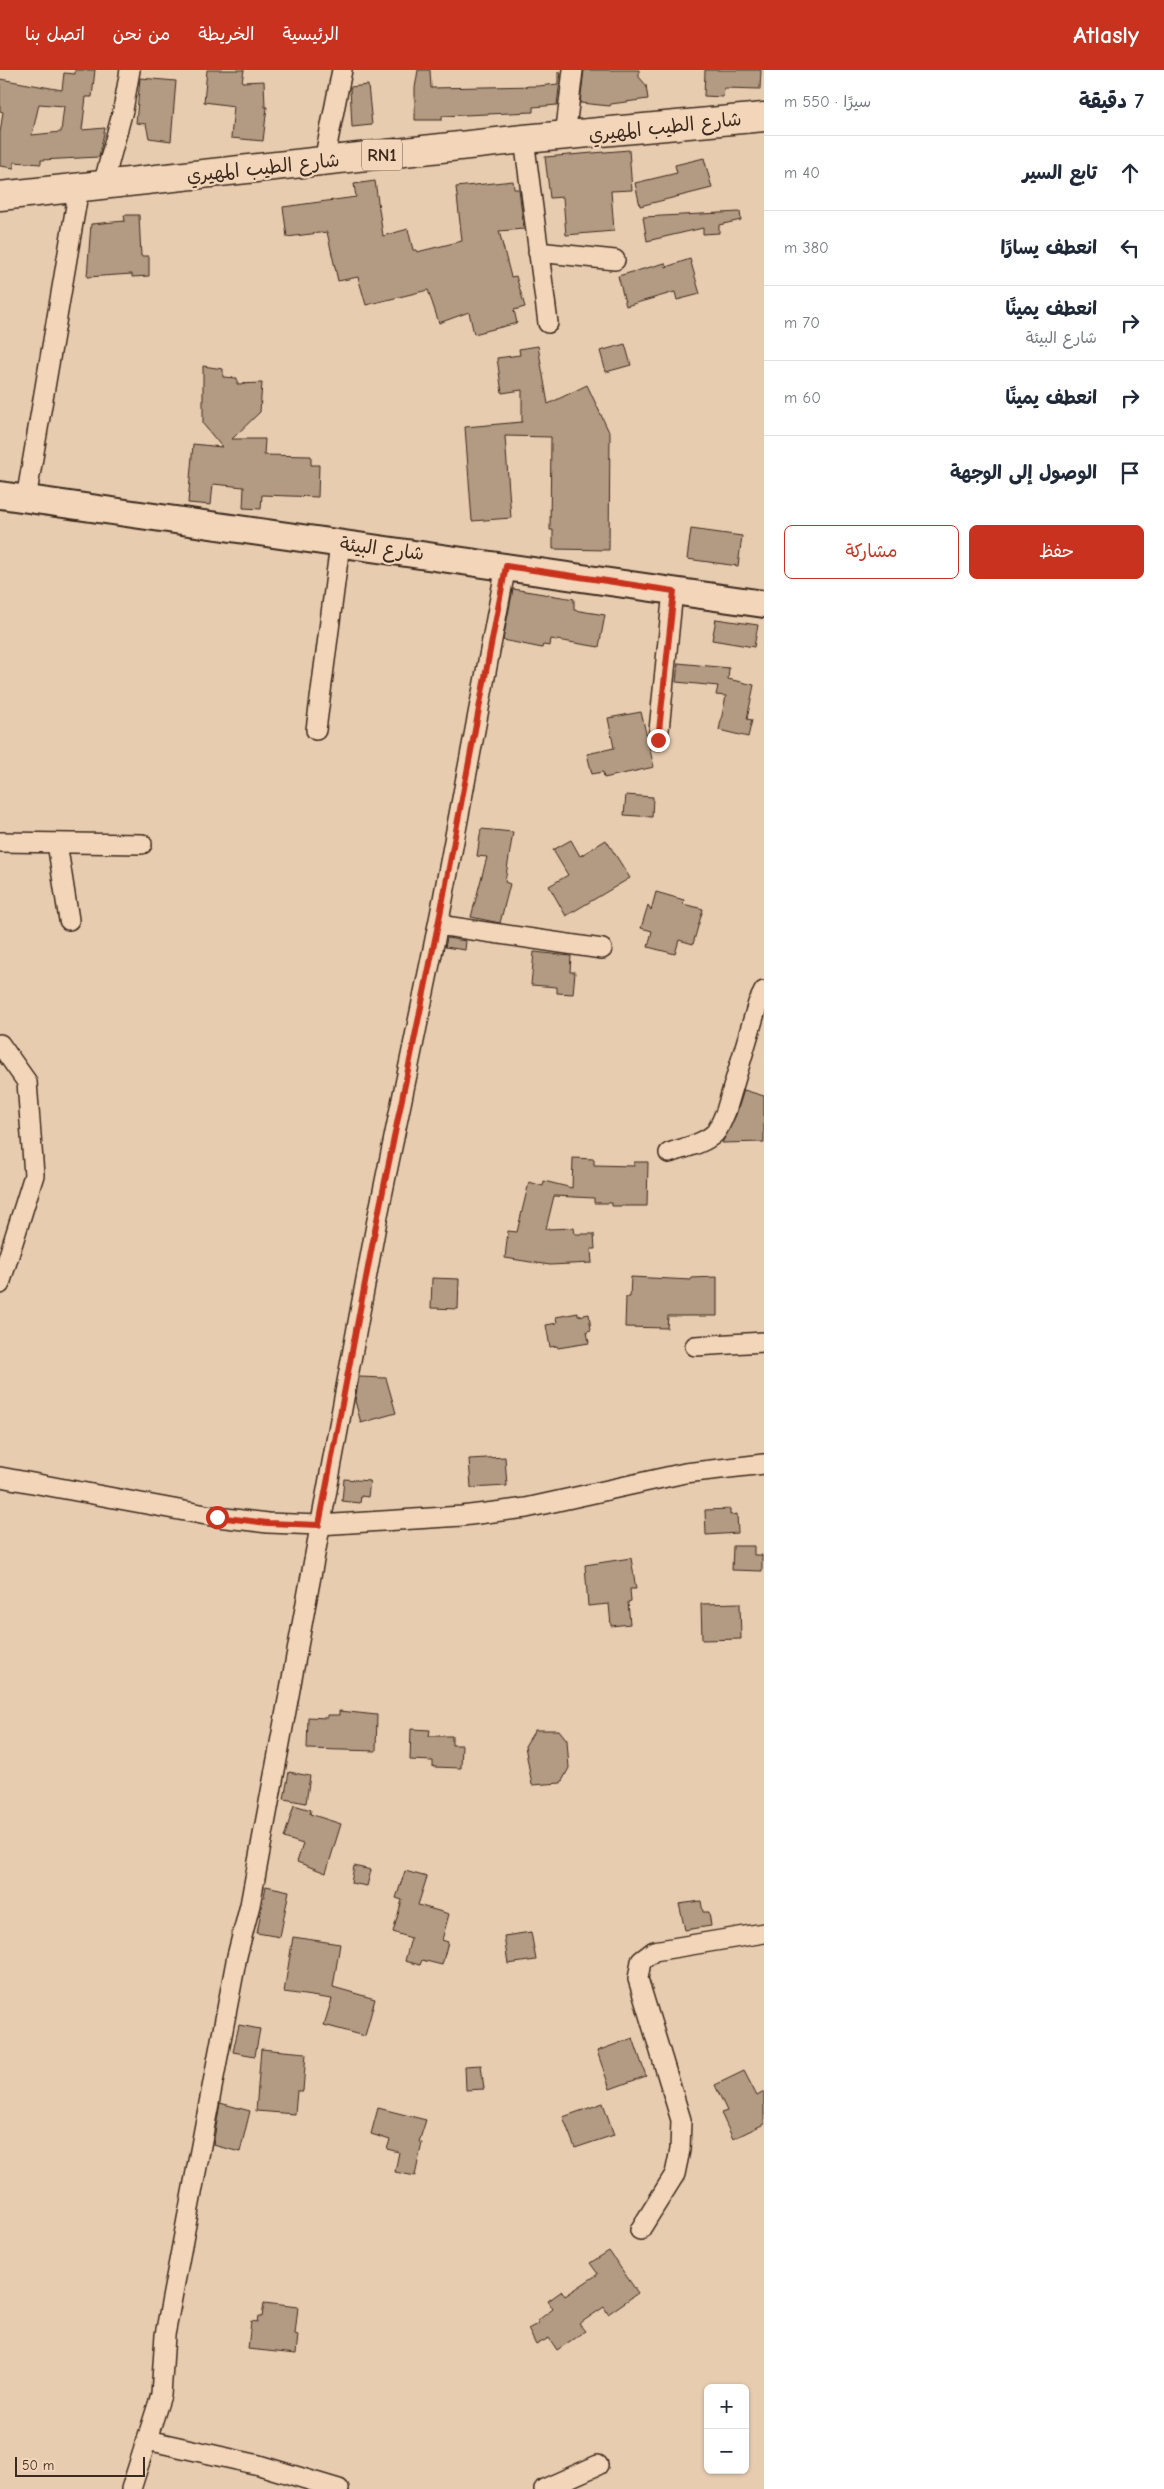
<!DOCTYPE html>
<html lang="ar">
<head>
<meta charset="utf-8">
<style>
	:root { --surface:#fff; --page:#f6f6f7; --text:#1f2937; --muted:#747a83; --line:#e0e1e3; --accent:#c8321e }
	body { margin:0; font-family:"Comic Neue","Playpen Sans Arabic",sans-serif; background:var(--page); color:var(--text); direction:rtl }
	.controls { position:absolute; right:15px; bottom:15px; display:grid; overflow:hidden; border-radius:8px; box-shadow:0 1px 4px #0004 }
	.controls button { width:45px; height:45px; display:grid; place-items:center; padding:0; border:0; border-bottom:1px solid var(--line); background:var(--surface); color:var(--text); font:25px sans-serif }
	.scale { position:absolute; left:15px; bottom:12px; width:130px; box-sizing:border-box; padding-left:5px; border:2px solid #3b2a1e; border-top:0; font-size:14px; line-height:18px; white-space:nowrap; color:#3b2a1e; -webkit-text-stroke:4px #f3d6b9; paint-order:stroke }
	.stop { position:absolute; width:15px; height:15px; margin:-11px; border:4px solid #c8321e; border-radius:50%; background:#fff }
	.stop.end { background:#c8321e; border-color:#fff; box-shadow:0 1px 5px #0008 }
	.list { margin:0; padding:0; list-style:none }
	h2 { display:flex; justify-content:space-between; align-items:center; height:65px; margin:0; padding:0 20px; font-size:21px }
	h2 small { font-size:16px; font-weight:400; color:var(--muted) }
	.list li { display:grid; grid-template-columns:32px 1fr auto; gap:15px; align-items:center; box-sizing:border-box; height:75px; padding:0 20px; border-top:1px solid var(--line) }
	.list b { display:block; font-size:19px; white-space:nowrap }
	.list p { margin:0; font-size:16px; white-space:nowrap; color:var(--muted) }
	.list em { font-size:16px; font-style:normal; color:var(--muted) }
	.actions { display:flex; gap:10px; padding:15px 20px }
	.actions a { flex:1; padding:11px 0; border:1px solid var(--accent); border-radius:8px; text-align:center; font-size:18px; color:var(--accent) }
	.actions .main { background:var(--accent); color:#fff }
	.icon { flex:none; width:28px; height:28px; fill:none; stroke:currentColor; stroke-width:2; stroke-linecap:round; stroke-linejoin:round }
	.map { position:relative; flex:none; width:764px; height:2419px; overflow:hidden; direction:ltr }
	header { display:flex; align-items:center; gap:30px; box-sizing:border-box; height:70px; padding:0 25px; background:var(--accent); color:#fff }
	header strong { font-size:24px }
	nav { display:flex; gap:28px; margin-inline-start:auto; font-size:18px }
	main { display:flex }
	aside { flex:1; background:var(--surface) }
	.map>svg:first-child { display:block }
	.building { fill:#b29a83; stroke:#3b2a1e; fill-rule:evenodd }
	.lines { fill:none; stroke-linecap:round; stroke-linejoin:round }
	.street-casing { stroke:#3b2a1e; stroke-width:22 }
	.secondary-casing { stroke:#3b2a1e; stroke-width:30 }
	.primary-casing { stroke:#3b2a1e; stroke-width:31 }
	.street { stroke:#f3d6b9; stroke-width:19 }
	.secondary { stroke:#f3d6b9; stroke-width:26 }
	.primary { stroke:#f3d6b9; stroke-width:28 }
	.route { stroke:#c8321e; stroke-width:6 }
	.labels { text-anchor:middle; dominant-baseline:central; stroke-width:4.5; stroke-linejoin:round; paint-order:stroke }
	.shield { fill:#f3d6b9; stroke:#725e4c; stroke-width:1 }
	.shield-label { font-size:18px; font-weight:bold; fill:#3b2a1e }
	.street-label { font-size:19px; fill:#3b2a1e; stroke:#f3d6b9 }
</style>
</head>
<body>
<header>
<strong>Atlasly</strong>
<nav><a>الرئيسية</a><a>الخريطة</a><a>من نحن</a><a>اتصل بنا</a></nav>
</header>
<main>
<aside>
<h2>7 دقيقة<small>سيرًا · 550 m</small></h2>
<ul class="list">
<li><svg class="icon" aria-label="ahead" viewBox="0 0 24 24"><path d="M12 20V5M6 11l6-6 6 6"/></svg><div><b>تابع السير</b></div><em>40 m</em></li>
<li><svg class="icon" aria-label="left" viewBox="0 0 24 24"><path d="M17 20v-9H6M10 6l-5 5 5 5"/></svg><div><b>انعطف يسارًا</b></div><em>380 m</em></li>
<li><svg class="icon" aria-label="right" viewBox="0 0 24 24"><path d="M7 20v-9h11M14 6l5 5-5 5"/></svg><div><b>انعطف يمينًا</b><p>شارع البيئة</p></div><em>70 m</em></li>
<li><svg class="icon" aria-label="right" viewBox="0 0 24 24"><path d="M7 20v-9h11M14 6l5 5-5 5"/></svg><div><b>انعطف يمينًا</b></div><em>60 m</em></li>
<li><svg class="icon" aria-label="arrive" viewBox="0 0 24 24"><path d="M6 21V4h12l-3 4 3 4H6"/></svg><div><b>الوصول إلى الوجهة</b></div></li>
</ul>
<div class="actions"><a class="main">حفظ</a><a>مشاركة</a></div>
</aside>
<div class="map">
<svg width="764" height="2419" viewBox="0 0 764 2419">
	<rect width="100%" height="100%" fill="#e8ccb0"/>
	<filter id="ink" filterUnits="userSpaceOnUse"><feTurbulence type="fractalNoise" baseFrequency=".02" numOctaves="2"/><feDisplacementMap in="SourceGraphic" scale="10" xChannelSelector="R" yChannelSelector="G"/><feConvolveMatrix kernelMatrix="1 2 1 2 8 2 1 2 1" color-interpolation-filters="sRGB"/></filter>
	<g filter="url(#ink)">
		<path class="building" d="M75,0H95L92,27H86L82,60L105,58L99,87L41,90V94L14,92V98L0,96V63L3,42L0,41V9L62,20L64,3L75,4ZM39,34L64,36L61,62L32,65Z
			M207,0H244L242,12L264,11L265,37H267L263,71L231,68L234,36L204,32Z
			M418,0H430L431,18L538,16L558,14V2H561L557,35L533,37V42L442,46V50H415V18Z
			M584,0H639V7L646,15L648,29L611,34L610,36L580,33Z
			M705,0H761L760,19L724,18L723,27L704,26Z
			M140,8L176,11L171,71L149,68L146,54L136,53Z
			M368,15L372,55L352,57L350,17Z
			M629,80L632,120L611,121L614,161L566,165L563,127L550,128L545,87Z
			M704,88L712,118L640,136L635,113L677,103L675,95Z
			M375,111L383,166L408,159L413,180H416L417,182L462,171L456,117L513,111L514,119H519L524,159L499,161L511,207L516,206L525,237L514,240L517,253L474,264L469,242L439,253L428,220L366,235L358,207L338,211L327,162L287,167L283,137L356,127L354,114Z
			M740,142L741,150L719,155V163L703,164V158L647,171L643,147Z
			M124,145H139L141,186H149V206L132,207V204L87,207L91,154L125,151Z
			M690,189L700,224L677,230L675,222L626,236L618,206L665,193L666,197Z
			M625,274L631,295L606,302L600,281Z
			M538,276L548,334L587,315L610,364L609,480L553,479V460H550L551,367L505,366L511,448L472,451L465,357L522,352V320L502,323L497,288L520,285L519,279Z
			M203,296L223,299V307L237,308V314L262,313L260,342L232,369H265L264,385L311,386V395H319L318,427L262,425L261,439L243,438L244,417L213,414L211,435L188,433L193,374L222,377L203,354Z
			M691,459L742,466L738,496L687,489Z
			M513,519L574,529V540L605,545L599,577L551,569L550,576L543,575L542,578L503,570Z
			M716,549L758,555L754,577L712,570Z
			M678,593L729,598L728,609L754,615L747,649L752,650L748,667L719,660L726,626L716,625L718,616L676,612Z
			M641,642L654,697L604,708L603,702L592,704L587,684L614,678L608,648Z
			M626,725L653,727L652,747L624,745Z
			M481,759L513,762L505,812L510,814L500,853L471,847L487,787L477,786Z
			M571,770L580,786L606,770L630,808L566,846L549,816L568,805L553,780Z
			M656,822L684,830L683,834L703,839L693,874L679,870L675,884L648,877L652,861L641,858L648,835L651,840Z
			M447,868L466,871L465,880L445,877Z
			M534,882L571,886L570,902H575L573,924L557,923V917L531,915Z
			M744,1020L764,1026V1072L722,1073L736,1045Z
			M573,1088L594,1089V1095L634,1096V1092H648L647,1136H612V1133H594V1128L554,1126L546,1159L574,1158L575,1164H594L595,1179H591L592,1193L550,1195L505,1188L508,1161L517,1162L529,1112L543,1116L544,1111L572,1118Z
			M631,1207L691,1210V1208L717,1207V1246H668L667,1258L625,1257L626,1227H630Z
			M432,1208L459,1209L458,1239L431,1238Z
			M578,1243V1246L589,1244L591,1260L587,1261L589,1273L558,1278L557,1276L550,1277L546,1255L557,1253L556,1247Z
			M359,1307L386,1308L396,1343L361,1353L355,1331Z
			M505,1387L507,1416L471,1418L469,1389Z
			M344,1409L370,1411L368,1427L361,1426L360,1433L342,1431Z
			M730,1439V1445L737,1444L738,1463L706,1465L705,1440Z
			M733,1476H754V1485H762V1501L732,1500Z
			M631,1488L636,1519H630L631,1531L628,1532L630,1554L611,1556L609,1534L588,1536L585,1495Z
			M740,1533L741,1569L702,1570L701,1534Z
			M339,1641L377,1645L376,1681L307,1679L308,1647L327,1648V1645H339Z
			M411,1659L430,1660L429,1666H452V1675H462L461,1698L433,1697V1691L410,1690Z
			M535,1660H559L567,1670L569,1698L561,1713L532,1715L525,1676Z
			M289,1702L310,1706L306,1733L284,1729Z
			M294,1735L311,1740L310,1744L341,1754L326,1803L297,1792L303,1774L284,1768Z
			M354,1796L371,1800L367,1816L351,1813Z
			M405,1801L427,1807L418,1835L449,1844L442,1870L448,1872L442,1895L422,1890L420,1895L405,1891L411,1868L393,1862L402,1830L396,1828Z
			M266,1816L289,1821L280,1867L257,1863Z
			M701,1831L703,1842H709L711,1856L685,1860L679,1834Z
			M531,1862L536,1890L508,1894L504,1866Z
			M293,1867L340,1874L333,1917L375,1929L365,1966L324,1955L332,1929L284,1922Z
			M239,1955L260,1959L255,1986L233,1982Z
			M633,1968L646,2006L610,2019L597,1981Z
			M261,1979L306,1983L303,2021H297L295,2044L256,2041Z
			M481,1995L484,2019L466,2020L465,1996Z
			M744,2001L757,2026L764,2022V2054L733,2069L721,2043L727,2041L715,2015Z
			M220,2033L250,2041L240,2082L213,2075Z
			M603,2033L614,2065L575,2078L563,2047Z
			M378,2038L426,2050L419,2072L422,2073L415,2106L395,2102L399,2082L387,2079L390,2070L371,2064Z
			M609,2181L638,2223L608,2244L604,2237L579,2254L585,2261L557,2280L549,2268L536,2275L528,2259L539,2253L537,2251L553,2239L548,2231L562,2221L565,2226L598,2204L590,2193Z
			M264,2233L298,2237L295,2264L298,2265L296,2284L248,2279L251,2251L257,2252L258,2246L262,2247Z"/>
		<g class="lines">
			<defs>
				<path id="street" d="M565,67L573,0
					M524,69L548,253
					M324,91L342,0
					M103,115L123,40L130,0
					M538,182L615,190
					M26,429L79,118
					M316,660L340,474
					M658,670L673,521
					M0,772L142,774
					M57,773L69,850
					M438,855L602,879
					M0,974L27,1012L34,1105L0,1214
					M669,1083C683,1078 704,1074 715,1063C720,1057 723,1048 726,1041L758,933L764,921
					M695,1276L764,1272
					M0,1407L217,1447L268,1453L319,1455L462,1446L526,1438L685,1403L764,1394
					M640,2160L675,2104L680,2080L681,2050L638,1909L641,1891L654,1881L764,1863
					M147,2370L259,2395L339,2419
					M131,2419L161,2325L165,2265L237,1886L250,1835L377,1150L440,845L506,496
					M544,2419L598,2395"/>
				<path id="secondary" d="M0,425L764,534"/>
				<path id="primary" d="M0,126L524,69L764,47"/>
			</defs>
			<use href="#street" class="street-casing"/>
			<use href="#secondary" class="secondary-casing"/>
			<use href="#primary" class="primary-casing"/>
			<use href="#street" class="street"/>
			<use href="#secondary" class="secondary"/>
			<use href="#primary" class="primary"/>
		</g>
	</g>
	<g class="lines" filter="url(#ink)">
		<path class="route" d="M217,1447L268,1453L319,1455L377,1150L440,845L506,496L674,521L658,670"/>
	</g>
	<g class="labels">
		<rect class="shield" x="362" y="69.5" width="40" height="31" rx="4"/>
		<g class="shield-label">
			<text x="382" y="85">RN1</text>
		</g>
		<g class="street-label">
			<text transform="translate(665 57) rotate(-6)">شارع الطيب المهيري</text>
			<text transform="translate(263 98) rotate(-6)">شارع الطيب المهيري</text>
			<text transform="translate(382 479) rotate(7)">شارع البيئة</text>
		</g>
	</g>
</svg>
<div class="controls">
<button>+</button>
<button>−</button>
</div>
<div class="scale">50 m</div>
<div class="stop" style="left:217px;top:1447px"></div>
<div class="stop end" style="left:658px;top:670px"></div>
</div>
</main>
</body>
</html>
